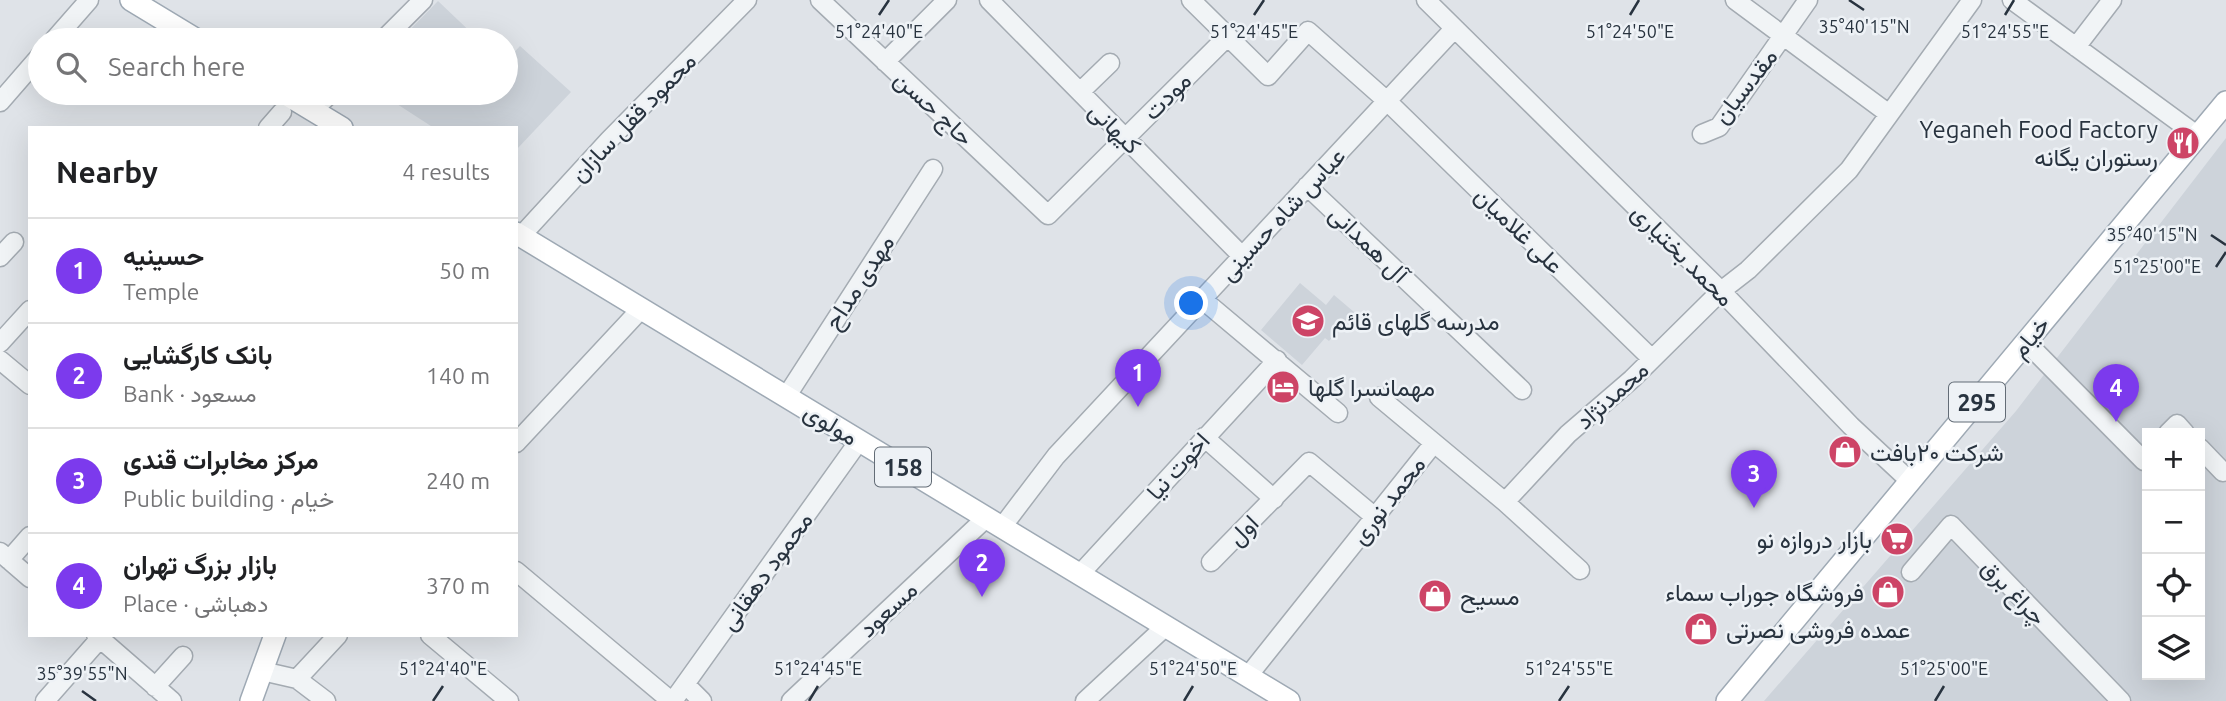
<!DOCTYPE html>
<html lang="en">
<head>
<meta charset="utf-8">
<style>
	:root { --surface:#fff; --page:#f6f6f6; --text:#202124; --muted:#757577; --line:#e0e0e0; --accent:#7c3aed }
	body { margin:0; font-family:Ubuntu,Vazirmatn,sans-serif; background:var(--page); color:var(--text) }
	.controls { position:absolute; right:21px; bottom:21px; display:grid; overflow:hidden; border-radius:0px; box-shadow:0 7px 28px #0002 }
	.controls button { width:63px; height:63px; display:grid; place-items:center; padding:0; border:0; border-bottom:2px solid var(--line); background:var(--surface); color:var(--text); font:35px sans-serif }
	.you { position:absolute; left:1192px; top:304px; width:24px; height:24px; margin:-18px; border:5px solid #fff; border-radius:50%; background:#1a73e8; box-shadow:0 0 0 10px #1a73e833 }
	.badge { display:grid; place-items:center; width:46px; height:46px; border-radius:50%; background:var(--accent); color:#fff; font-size:23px; font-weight:700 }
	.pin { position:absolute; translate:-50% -58px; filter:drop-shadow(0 2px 4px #0008) }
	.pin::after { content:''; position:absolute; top:37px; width:24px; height:21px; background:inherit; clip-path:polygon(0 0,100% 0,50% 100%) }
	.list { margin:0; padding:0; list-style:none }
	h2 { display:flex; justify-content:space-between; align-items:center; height:91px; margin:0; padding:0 28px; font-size:30px }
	h2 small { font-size:23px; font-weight:400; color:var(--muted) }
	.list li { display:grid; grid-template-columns:46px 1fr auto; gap:21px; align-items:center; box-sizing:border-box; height:105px; padding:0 28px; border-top:2px solid var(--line) }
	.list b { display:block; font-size:26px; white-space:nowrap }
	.list p { margin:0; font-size:23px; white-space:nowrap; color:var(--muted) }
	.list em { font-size:23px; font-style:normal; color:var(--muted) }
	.icon { flex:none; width:38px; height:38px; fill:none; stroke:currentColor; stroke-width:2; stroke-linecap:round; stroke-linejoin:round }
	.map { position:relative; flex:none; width:2226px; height:701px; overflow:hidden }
	.search { position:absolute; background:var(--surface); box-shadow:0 7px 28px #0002; left:28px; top:28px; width:490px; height:77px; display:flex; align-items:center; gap:18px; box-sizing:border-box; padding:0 24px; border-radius:38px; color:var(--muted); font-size:26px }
	.panel { position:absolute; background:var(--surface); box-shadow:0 7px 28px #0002; left:28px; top:126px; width:490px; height:511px; border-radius:0px }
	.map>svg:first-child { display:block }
	.built { fill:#cdd3da; fill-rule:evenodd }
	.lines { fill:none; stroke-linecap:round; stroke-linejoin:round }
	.minor-casing { stroke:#a4abb2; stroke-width:21 }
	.major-casing { stroke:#9ea9b4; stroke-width:24 }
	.minor { stroke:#f1f4f6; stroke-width:18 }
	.major { stroke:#fff; stroke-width:21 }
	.ticks { fill:none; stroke:#28333f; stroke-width:2.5 }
	.labels { text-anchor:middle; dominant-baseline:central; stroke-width:5; stroke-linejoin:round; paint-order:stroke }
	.shield { fill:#eef2f6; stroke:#636c76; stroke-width:2 }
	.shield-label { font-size:23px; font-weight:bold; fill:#28333f }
	.street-label { font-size:24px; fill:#28333f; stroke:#eef2f6 }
	.poi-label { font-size:24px; fill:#28333f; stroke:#eef2f6; text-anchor:start }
	.ticks-label { font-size:18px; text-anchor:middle; fill:#28333f; stroke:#eef2f6; stroke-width:5; stroke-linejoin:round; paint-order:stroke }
</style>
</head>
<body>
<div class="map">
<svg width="2226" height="701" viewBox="0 0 2226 701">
	<rect width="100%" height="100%" fill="#dfe3e8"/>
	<path class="built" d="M438,1L479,40H400Z
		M520,46L571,92L516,150V128H434L380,93H506V61Z
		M2226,138V701H1764L2016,411ZM2147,433H2200V675H2147Z
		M1300,283L1326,305L1334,295L1354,312L1329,341L1325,338L1302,365L1261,330Z"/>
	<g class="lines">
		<defs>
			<path id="minor" d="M820,0L1048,215L1228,36
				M989,0L1242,256
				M1191,0L1268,76L1308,31L1387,101L1652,359
				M1426,0L1721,291L1851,426L1910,481
				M1735,0L1889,114
				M2012,0L2198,136
				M54,40L89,0
				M383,40L423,0
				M2076,47L2112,0
				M885,62L947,0
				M1080,92L1110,63
				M0,102L40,56
				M313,110L331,93
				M268,128L282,112
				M1702,134L1719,127L1808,0
				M1307,186L1522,390
				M521,236L609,140L747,0
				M0,257L14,242
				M1202,299L1338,413
				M2026,342L2144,461L2147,457
				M0,343L30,310
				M0,360L30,385
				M786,397L933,169
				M1379,397L1505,502L1580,570
				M2168,433L2177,424L2185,433
				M1204,437L1274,499
				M516,443L641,309
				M2200,448L2223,472
				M1505,502L1568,434L1632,379L1721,291L1748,270L1849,170L1972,0
				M1002,527L1056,456L1454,29
				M0,552L30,578
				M9,560L30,536
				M1211,562L1309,462L1375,517
				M516,571L671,701
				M1911,572L1951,525L2121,701
				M1080,574L1277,360
				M96,635L172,701
				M430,635L509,701
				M262,671L297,679L326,701
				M1248,676L1434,443
				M297,679L338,635
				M685,684L702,701
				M155,687L183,656
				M45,701L103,635
				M673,701L859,441
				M791,701L986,518
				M1085,701L1166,626"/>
			<path id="major" d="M131,0L197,40
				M284,93L342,128
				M516,233L1289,701
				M251,701L275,635
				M1727,701L2226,102"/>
		</defs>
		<use href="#minor" class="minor-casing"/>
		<use href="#major" class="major-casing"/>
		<use href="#minor" class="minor"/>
		<use href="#major" class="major"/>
	</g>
	<path class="ticks" d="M1849,0L1864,10M879,15L889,0M1254,15L1264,0M1630,15L1639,0M2005,15L2014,0M2211,235L2226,245M2216,267L2226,252M82,691L96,701M433,701L443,686M809,701L818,686M1184,701L1193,686M1559,701L1569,686M1935,701L1944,686"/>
	<defs>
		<symbol id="restaurant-disc" viewBox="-11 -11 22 22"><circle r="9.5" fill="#cd4466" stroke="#eef2f6"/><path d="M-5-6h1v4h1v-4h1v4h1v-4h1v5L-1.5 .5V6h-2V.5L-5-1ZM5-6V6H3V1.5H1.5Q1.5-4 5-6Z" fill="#fff"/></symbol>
		<symbol id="school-disc" viewBox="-11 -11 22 22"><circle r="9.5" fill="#cd4466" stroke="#eef2f6"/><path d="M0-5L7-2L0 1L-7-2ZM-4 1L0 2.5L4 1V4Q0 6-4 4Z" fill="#fff"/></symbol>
		<symbol id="hotel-disc" viewBox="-11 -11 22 22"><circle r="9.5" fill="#cd4466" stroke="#eef2f6"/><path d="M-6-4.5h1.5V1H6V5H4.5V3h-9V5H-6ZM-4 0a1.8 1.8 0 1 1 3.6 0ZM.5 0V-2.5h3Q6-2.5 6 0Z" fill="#fff"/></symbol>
		<symbol id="shop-disc" viewBox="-11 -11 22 22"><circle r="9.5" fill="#cd4466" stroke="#eef2f6"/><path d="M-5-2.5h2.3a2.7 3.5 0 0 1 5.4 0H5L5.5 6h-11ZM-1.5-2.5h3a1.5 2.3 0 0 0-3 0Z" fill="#fff"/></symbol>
		<symbol id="supermarket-disc" viewBox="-11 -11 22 22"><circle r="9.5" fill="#cd4466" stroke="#eef2f6"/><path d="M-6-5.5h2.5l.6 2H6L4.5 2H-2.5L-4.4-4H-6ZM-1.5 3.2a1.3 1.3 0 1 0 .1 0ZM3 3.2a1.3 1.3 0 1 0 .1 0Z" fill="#fff"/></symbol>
	</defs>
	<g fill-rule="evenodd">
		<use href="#restaurant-disc" x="2164" y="124" width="38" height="38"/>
		<use href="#school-disc" x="1289" y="302" width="38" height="38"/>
		<use href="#hotel-disc" x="1264" y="368" width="38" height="38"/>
		<use href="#shop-disc" x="1826" y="433" width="38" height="38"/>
		<use href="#supermarket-disc" x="1878" y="520" width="38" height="38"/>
		<use href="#shop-disc" x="1869" y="573" width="38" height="38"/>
		<use href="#shop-disc" x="1416" y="577" width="38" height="38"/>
		<use href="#shop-disc" x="1682" y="610" width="38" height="38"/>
	</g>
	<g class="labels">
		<g class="shield">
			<rect x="1949" y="382.5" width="56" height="39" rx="5"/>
			<rect x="875" y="447.5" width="56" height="39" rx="5"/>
		</g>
		<g class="shield-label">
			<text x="1977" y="402">295</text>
			<text x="903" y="467">158</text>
		</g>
		<g class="street-label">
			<text transform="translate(1745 86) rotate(-52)">مقدسیان</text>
			<text transform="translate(1167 96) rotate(-45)">مودت</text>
			<text transform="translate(934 108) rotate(43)">حاج حسن</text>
			<text transform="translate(633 117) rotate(-46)">محمود قفل سازان</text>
			<text transform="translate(1115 128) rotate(45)">کیهانی</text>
			<text transform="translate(1282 214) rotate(-47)">عباس شاه حسینی</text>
			<text transform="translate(1519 230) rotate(44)">علی غلامیان</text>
			<text transform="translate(1369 244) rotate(44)">آل همدانی</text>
			<text transform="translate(1683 255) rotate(45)">محمد بختیاری</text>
			<text transform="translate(859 282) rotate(-57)">مهدی مداح</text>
			<text transform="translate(2030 337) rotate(-50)">خیام</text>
			<text transform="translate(1612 395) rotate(-42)">محمدنژاد</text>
			<text transform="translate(831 424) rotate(31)">مولوی</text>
			<text transform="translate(1178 466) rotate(-48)">اخوت نیا</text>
			<text transform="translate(1388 500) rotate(-52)">محمد نوری</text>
			<text transform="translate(1243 530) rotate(-45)">اول</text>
			<text transform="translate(766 571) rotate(-54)">محمود دهقانی</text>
			<text transform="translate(2014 592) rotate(46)">چراغ برق</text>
			<text transform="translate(888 609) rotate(-43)">مسعود</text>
		</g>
		<g class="poi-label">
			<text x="2158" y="129" text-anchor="end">Yeganeh Food Factory<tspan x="2158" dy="28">رستوران یگانه</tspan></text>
			<text x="1332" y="321">مدرسه گلهای قائم</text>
			<text x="1308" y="387">مهمانسرا گلها</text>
			<text x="1870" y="452">شرکت ۲۰بافت</text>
			<text x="1872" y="539" text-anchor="end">بازار دروازه نو</text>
			<text x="1864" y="592" text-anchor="end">فروشگاه جوراب سماء</text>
			<text x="1460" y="596">مسیح</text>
			<text x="1726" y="629">عمده فروشی نصرتی</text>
		</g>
	</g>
	<g class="ticks-label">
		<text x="1864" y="33">35°40'15"N</text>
		<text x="879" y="38">51°24'40"E</text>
		<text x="1254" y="38">51°24'45"E</text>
		<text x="1630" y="38">51°24'50"E</text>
		<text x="2005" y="38">51°24'55"E</text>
		<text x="2152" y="241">35°40'15"N</text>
		<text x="2157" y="273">51°25'00"E</text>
		<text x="443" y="675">51°24'40"E</text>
		<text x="818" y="675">51°24'45"E</text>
		<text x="1193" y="675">51°24'50"E</text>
		<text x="1569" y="675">51°24'55"E</text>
		<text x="1944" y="675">51°25'00"E</text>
		<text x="82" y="680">35°39'55"N</text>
	</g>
</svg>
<div class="controls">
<button>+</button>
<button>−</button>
<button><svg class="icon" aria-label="locate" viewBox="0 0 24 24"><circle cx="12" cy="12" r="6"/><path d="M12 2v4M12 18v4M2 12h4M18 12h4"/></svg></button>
<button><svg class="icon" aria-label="layers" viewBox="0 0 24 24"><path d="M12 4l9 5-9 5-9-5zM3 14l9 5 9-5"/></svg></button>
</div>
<div class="you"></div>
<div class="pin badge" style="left:1138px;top:407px">1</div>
<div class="pin badge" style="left:982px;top:597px">2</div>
<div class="pin badge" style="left:1754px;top:508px">3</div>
<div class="pin badge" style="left:2116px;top:422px">4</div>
<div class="search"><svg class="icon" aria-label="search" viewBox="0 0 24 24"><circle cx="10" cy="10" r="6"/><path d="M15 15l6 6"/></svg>Search here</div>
<section class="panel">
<h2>Nearby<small>4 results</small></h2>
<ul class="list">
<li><span class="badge">1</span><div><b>حسینیه</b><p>Temple</p></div><em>50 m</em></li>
<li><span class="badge">2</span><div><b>بانک کارگشایی</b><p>Bank · مسعود</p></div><em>140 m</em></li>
<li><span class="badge">3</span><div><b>مرکز مخابرات قندی</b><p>Public building · خیام</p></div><em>240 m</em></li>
<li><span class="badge">4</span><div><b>بازار بزرگ تهران</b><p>Place · دهباشی</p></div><em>370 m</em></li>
</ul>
</section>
</div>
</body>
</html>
